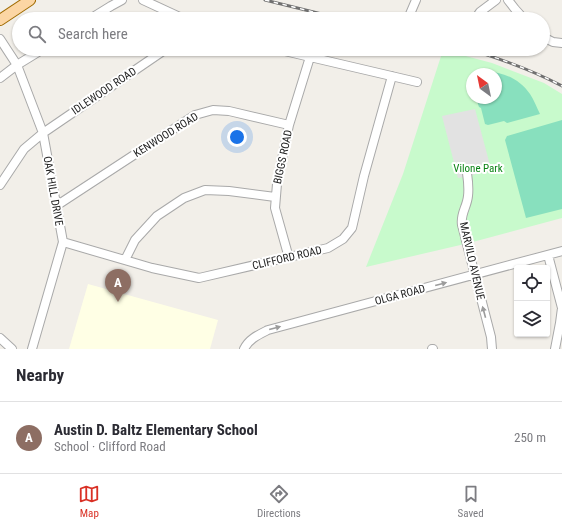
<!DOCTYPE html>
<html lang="en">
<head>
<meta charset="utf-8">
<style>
	:root { --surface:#fff; --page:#f7f7f7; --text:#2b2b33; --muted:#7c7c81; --line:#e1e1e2; --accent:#d93025 }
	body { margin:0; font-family:"Roboto Condensed",sans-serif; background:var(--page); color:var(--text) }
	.controls { position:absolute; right:12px; bottom:12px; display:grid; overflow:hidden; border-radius:4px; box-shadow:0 1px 3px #0004 }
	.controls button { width:36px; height:36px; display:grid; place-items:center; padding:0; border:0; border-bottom:1px solid var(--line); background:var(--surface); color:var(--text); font:20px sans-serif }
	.compass { position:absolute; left:466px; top:68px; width:36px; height:36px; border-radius:50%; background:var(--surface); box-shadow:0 1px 3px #0004; rotate:327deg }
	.you { position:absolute; left:237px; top:137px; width:14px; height:14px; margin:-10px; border:3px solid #fff; border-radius:50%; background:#1a73e8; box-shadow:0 0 0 6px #1a73e833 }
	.badge { display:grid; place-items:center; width:26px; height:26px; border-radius:50%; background:var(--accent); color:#fff; font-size:13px; font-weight:700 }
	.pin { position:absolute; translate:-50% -33px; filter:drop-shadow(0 1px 2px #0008) }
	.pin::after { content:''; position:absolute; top:21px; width:14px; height:12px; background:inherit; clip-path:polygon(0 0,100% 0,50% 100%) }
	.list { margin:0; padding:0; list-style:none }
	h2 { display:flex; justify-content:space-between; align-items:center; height:52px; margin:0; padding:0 16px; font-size:17px }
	h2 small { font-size:13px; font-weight:400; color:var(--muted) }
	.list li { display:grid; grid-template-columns:26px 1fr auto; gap:12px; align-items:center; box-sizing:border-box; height:72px; padding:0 16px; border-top:1px solid var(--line) }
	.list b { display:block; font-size:15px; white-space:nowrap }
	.list p { margin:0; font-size:13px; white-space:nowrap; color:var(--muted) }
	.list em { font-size:13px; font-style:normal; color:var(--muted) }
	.icon { flex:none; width:22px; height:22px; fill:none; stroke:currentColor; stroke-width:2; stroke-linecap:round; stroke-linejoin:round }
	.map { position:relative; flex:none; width:562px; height:349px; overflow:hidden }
	.search { position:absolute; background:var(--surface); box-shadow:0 1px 3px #0004; left:12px; right:12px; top:12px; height:44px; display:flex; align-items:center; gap:10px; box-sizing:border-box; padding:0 14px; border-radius:22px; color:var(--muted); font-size:15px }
	.sheet { height:124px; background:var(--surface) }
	nav { display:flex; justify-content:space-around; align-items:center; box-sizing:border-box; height:56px; border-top:1px solid var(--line); background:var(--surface); font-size:11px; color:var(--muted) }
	nav a { display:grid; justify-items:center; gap:2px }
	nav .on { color:var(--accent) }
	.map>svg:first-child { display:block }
	.education { fill:#ffffe5 }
	.park { fill:#c8facc; fill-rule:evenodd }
	.pitch { fill:#88e0be }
	.parking { fill:#e2e2e2 }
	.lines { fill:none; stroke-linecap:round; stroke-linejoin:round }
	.minor-casing { stroke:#a9a9a9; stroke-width:10 }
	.major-casing { stroke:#a06b00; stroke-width:12 }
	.minor { stroke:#fff; stroke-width:8 }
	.major { stroke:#fcd6a4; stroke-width:10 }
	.rail-casing { stroke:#707070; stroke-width:3 }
	.rail { stroke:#fff; stroke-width:1.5; stroke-dasharray:4.5; stroke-linecap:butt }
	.oneway { fill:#9c9c9c }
	.labels { text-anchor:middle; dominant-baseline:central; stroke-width:4; stroke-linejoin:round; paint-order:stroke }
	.street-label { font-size:11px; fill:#222; stroke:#fff }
	.park-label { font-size:11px; fill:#0c8416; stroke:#fff }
</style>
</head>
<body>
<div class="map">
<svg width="562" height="349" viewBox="0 0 562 349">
	<rect width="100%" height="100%" fill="#f2efe9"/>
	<path class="education" d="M88,284L218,320L210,349H69Z"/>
	<path class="park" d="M443,50L492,63L544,83L562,94V218L469,243L366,267L403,174ZM472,74H496V98H472Z"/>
	<path class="pitch" d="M479,72C499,70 518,77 530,94C534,100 537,108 540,114L507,123L504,121L488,125L485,124L481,108L479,107L476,98H496V74H473Z
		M562,120V209L526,218L505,140L507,136Z"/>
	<path class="parking" d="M475,109L491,169L473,175L458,178L442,116Z"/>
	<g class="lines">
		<defs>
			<path id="minor" d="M143,0L184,19
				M508,0L515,9L524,19
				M410,14L416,0
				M90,19L111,6L122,0
				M475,19L480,12L496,0
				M543,37L553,42L562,43
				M0,39L17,65L43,133L63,242L32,349
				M276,49L417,82
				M0,78L17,65L43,49
				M467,173C468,180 469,188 468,196C467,207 460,214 462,225L491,337L492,349
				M0,185L24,149L43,133L166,49
				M56,206L195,115L213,110L229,111L289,125
				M63,242L152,268L199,278L328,248L343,239L352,228L364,176L392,76
				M548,255L562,308L560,323L555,349
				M289,258L275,208L277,184L289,125L310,57
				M125,260L135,240L157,216L184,198L205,190L229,191L275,197
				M0,338L12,349
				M244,349C249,339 258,335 268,330L562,251
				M432,349H433"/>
			<path id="major" d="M0,20L30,0"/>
		</defs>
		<use href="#minor" class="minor-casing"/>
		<use href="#major" class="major-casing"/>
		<use href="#minor" class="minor"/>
		<use href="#major" class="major"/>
		<defs>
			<path id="rail" d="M265,0L342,19
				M469,49C501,59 532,70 562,86"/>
		</defs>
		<use href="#rail" class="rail-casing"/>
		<use href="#rail" class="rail"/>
	</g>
	<defs><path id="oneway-solid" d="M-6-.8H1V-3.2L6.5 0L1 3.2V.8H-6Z"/></defs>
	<g class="oneway">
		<use href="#oneway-solid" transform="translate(441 284) rotate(-15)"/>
		<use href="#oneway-solid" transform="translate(484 312) rotate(-105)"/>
		<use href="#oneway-solid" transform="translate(275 328) rotate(-15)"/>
	</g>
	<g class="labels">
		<g class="street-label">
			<text transform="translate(104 91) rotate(-34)">IDLEWOOD ROAD</text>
			<text transform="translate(166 135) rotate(-32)">KENWOOD ROAD</text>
			<text transform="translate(283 157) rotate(-78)">BIGGS ROAD</text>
			<text transform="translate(53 191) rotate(80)">OAK HILL DRIVE</text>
			<text transform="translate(287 258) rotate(-13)">CLIFFORD ROAD</text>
			<text transform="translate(472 261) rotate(77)">MARVILO AVENUE</text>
			<text transform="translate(400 295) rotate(-15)">OLGA ROAD</text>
		</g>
		<g class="park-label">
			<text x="478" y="168">Vilone Park</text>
		</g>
	</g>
</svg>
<div class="controls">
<button><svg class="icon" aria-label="locate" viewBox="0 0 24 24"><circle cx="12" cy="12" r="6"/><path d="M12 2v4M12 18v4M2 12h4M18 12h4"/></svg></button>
<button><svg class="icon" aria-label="layers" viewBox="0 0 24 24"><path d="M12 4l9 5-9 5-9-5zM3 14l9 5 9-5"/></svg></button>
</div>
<svg class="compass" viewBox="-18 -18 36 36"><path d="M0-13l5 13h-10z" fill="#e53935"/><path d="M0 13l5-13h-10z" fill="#7c7c81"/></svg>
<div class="you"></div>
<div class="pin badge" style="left:118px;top:302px;background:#8d6e63">A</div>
<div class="search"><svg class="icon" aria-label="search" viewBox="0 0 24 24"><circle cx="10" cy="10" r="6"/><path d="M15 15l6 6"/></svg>Search here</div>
</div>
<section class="sheet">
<h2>Nearby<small></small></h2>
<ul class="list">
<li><span class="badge" style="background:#8d6e63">A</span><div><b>Austin D. Baltz Elementary School</b><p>School · Clifford Road</p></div><em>250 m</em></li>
</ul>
</section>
<nav>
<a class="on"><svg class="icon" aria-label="map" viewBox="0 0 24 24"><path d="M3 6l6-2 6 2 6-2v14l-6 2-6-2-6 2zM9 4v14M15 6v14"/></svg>Map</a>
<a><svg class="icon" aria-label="directions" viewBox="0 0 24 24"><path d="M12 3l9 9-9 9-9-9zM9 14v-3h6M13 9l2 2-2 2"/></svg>Directions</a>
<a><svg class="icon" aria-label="saved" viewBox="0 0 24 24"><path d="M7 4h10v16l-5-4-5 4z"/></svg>Saved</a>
</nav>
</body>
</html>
